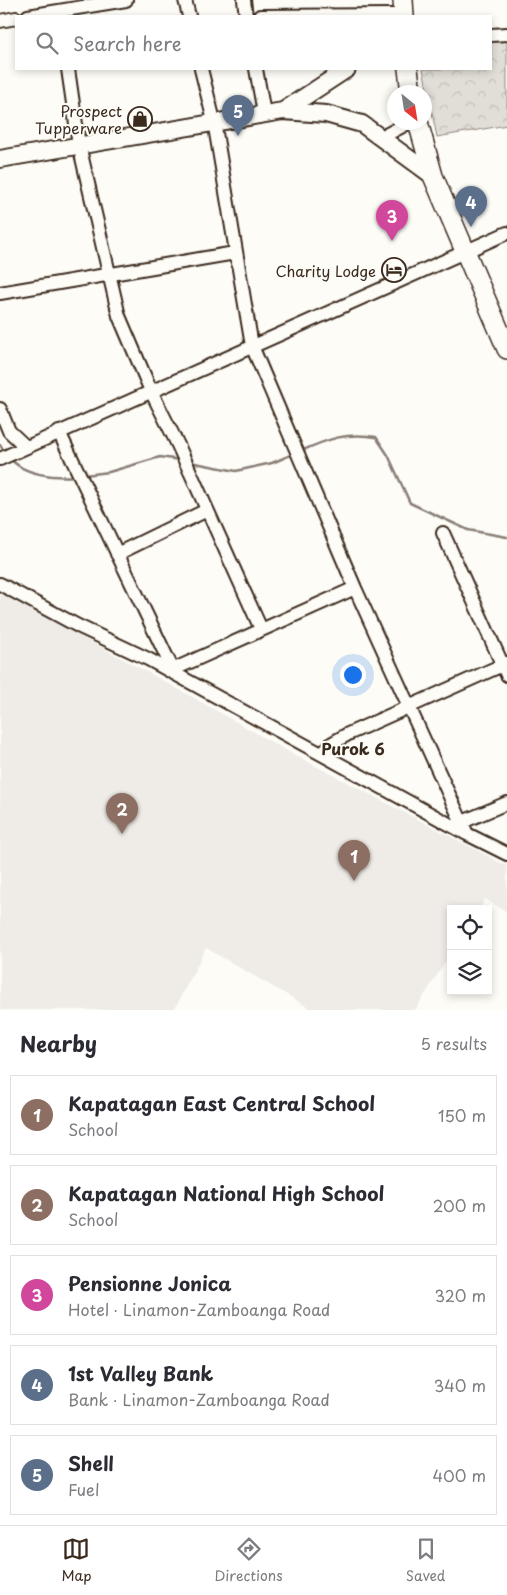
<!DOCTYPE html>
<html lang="en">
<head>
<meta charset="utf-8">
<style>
	:root { --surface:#fff; --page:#f7f7f7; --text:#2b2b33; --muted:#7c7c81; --line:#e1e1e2; --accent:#3b2a1e }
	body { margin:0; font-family:"Playpen Sans",sans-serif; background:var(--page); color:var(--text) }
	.controls { position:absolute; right:15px; bottom:15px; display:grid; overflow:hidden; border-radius:0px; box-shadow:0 2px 8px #0003 }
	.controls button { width:45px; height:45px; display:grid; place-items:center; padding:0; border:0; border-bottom:1px solid var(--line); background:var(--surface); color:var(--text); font:25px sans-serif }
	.compass { position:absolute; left:387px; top:85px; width:45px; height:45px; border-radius:50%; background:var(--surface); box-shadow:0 2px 8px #0003; rotate:150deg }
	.you { position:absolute; left:352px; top:674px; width:18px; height:18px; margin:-12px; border:4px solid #fff; border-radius:50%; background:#1a73e8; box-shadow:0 0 0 8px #1a73e833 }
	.badge { display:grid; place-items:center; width:32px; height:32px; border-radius:50%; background:var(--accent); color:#fff; font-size:16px; font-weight:700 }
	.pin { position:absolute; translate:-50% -41px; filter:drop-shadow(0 1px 2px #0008) }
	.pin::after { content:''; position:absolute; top:26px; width:18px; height:15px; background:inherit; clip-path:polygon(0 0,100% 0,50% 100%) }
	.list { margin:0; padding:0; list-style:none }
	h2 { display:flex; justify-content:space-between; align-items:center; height:65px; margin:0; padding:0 20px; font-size:21px }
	h2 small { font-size:16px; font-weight:400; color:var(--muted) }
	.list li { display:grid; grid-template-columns:32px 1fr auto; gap:15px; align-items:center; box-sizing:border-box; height:80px; margin:0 10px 10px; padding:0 10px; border:1px solid var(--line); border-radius:0px }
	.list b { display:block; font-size:19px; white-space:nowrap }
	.list p { margin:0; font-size:16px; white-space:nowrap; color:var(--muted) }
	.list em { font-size:16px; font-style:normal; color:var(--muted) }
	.icon { flex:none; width:28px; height:28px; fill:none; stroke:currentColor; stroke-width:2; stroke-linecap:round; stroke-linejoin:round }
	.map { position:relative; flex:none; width:507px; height:1010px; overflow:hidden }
	.search { position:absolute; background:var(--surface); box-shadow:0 2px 8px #0003; left:15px; right:15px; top:15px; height:55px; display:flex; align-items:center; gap:12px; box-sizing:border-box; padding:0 18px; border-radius:0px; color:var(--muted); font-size:19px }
	.sheet { height:515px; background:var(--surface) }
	nav { display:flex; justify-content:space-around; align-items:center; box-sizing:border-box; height:70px; border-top:1px solid var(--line); background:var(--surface); font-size:14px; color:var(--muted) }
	nav a { display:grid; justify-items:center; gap:2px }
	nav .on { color:var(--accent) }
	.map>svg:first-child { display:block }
	.built { fill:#efece7 }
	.forest { fill:url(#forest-crowns); stroke:#8e847a }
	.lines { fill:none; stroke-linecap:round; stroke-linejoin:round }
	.stream { stroke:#887d74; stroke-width:2.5 }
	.minor-casing { stroke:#3b2a1e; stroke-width:16 }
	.major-casing { stroke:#3b2a1e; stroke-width:20 }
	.highway-casing { stroke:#3b2a1e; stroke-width:22 }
	.minor { stroke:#fdfcf7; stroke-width:12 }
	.major { stroke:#fdfcf7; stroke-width:16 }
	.highway { stroke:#fdfcf7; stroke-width:19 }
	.labels { text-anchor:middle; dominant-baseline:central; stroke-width:4; stroke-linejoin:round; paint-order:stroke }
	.poi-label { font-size:15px; fill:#3b2a1e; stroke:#fdfcf7; text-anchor:end }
	.neighbourhood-label { font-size:16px; font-weight:bold; fill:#3b2a1e; stroke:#fdfcf7 }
</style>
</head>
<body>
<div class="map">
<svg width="507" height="1010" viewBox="0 0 507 1010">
	<defs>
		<pattern id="forest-crowns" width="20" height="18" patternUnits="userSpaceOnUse" patternTransform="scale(1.25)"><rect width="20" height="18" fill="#e1ded7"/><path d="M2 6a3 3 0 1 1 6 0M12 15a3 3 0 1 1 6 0" fill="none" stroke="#c2bfb8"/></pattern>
	</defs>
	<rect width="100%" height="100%" fill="#fdfcf7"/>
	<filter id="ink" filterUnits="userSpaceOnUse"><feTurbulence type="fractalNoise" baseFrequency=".02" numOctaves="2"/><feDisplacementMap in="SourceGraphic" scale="10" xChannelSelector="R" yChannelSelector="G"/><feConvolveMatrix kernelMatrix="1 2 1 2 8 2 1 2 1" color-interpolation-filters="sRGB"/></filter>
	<g filter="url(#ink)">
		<path class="built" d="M0,593L164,681L291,753L507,866V912L485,899L479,909H451V953L415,1010H313L206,948L174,1010H0Z"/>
		<path class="forest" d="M507,38V125L437,137L423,69H491V39Z"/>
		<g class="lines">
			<path class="stream" d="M0,445L5,452
				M301,451C328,439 346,432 376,437L388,455L410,503L468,530L507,537
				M10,458C23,475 55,478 75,476
				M190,462L236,471L272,463L293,454
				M85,475L109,472L160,457L180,460"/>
			<defs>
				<path id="minor" d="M185,0L189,16
					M244,0L246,16
					M28,16L126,0
					M260,16L394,15
					M0,21L16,18
					M491,35L507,34
					M68,69L79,145L119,316L151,391L178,445L261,629
					M201,69L214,121L252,346L355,588L467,834
					M256,69L264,113
					M382,137L410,122
					M0,293L235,253
					M0,409L9,431L25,446
					M59,432L173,670
					M0,459L507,233
					M443,533L507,675
					M117,554L207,510
					M0,584L78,626L148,659L467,834L507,854
					M170,671L355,588
					M322,754L331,744L348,734L507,663
					M460,823L507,803"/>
				<path id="major" d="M283,111L347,69
					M0,159L283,111L326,114L362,124L433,176"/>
				<path id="highway" d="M403,0L404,16
					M408,69L411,92
					M418,122L433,176L507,349"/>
			</defs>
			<use href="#minor" class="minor-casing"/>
			<use href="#major" class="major-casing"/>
			<use href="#highway" class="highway-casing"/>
			<use href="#minor" class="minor"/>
			<use href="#major" class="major"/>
			<use href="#highway" class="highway"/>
		</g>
	</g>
	<defs>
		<symbol id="shop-ring" viewBox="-11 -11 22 22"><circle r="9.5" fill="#fdfcf7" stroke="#3b2a1e" stroke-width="1.5"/><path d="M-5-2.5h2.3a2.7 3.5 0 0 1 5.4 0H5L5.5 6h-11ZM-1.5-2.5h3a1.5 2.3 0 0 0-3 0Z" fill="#3b2a1e"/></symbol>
		<symbol id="hotel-ring" viewBox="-11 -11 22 22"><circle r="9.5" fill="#fdfcf7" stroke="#3b2a1e" stroke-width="1.5"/><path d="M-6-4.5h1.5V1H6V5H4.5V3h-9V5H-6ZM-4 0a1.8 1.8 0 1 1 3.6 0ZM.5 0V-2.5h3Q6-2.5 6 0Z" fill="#3b2a1e"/></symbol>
	</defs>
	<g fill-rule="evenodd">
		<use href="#shop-ring" x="126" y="105" width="28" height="28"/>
		<use href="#hotel-ring" x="380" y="256" width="28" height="28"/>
	</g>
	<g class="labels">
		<g class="poi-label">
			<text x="122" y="110">Prospect<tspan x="122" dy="17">Tupperware</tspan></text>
			<text x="376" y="270">Charity Lodge</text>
		</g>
		<g class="neighbourhood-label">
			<text x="353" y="748">Purok 6</text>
		</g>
	</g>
</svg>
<div class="controls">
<button><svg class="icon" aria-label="locate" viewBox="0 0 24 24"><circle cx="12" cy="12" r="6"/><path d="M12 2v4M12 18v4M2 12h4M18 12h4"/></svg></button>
<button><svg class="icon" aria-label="layers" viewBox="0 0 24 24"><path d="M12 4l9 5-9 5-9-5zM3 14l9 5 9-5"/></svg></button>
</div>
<svg class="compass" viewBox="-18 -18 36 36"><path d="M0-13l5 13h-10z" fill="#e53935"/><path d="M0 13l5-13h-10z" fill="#7c7c81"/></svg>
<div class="you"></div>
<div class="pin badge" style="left:354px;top:881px;background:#8d6e63">1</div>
<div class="pin badge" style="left:122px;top:834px;background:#8d6e63">2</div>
<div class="pin badge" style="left:392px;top:241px;background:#d1479c">3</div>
<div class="pin badge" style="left:471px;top:227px;background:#5c6f8a">4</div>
<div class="pin badge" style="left:238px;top:136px;background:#5c6f8a">5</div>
<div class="search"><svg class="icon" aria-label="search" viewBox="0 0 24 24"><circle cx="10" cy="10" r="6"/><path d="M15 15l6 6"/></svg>Search here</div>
</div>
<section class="sheet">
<h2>Nearby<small>5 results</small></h2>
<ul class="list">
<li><span class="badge" style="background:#8d6e63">1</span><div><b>Kapatagan East Central School</b><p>School</p></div><em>150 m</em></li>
<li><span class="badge" style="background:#8d6e63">2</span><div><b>Kapatagan National High School</b><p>School</p></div><em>200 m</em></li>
<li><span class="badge" style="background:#d1479c">3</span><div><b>Pensionne Jonica</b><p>Hotel · Linamon-Zamboanga Road</p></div><em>320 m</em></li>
<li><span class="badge" style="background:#5c6f8a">4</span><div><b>1st Valley Bank</b><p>Bank · Linamon-Zamboanga Road</p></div><em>340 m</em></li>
<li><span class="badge" style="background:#5c6f8a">5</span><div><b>Shell</b><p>Fuel</p></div><em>400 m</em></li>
</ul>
</section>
<nav>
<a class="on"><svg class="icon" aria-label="map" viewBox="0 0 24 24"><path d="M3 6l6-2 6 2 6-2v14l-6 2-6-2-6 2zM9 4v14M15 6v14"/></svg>Map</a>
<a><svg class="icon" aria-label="directions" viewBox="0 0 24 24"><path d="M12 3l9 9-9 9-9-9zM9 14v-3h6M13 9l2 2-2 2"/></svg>Directions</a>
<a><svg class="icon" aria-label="saved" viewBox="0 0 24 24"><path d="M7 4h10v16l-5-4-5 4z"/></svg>Saved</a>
</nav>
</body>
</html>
